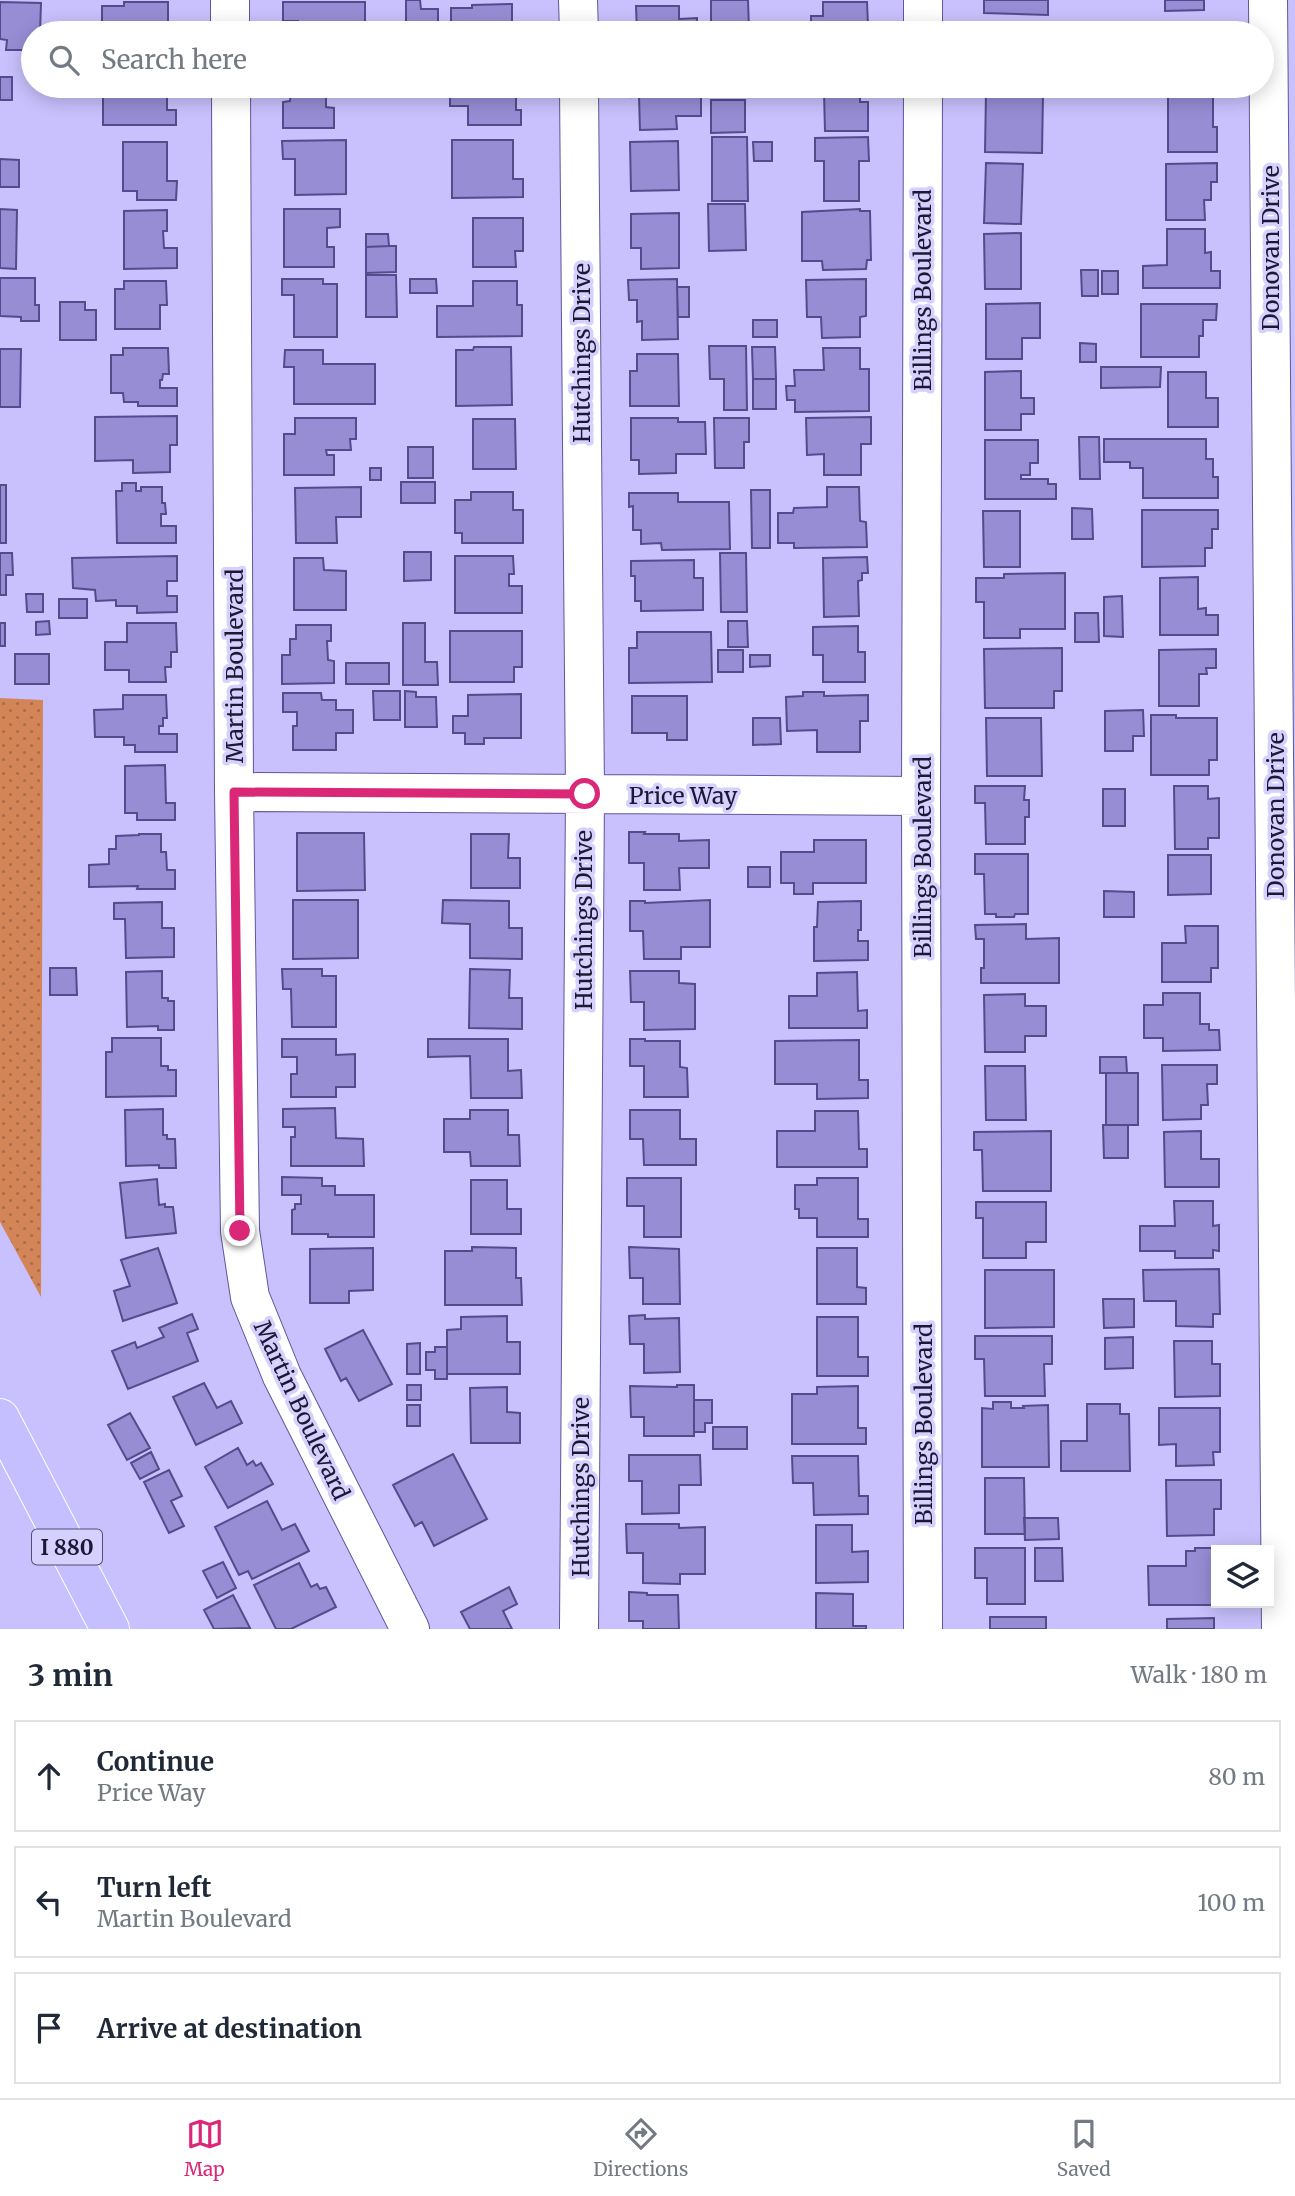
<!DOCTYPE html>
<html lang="en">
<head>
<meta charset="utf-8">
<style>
	:root { --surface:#fff; --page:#f2f2f3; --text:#1f2937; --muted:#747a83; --line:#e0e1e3; --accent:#db2777 }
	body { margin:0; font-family:Merriweather,serif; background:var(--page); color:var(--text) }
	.controls { position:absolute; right:21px; bottom:21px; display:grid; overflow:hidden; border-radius:0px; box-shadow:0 4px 18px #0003 }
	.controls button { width:63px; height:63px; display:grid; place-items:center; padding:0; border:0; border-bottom:2px solid var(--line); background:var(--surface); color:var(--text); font:35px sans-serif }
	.stop { position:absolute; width:21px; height:21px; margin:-16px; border:5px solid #db2777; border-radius:50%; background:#fff }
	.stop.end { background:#db2777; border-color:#fff; box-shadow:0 2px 7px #0008 }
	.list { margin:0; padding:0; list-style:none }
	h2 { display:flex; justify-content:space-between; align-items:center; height:91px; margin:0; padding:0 28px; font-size:30px }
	h2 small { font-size:23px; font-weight:400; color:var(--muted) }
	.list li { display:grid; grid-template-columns:46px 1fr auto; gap:21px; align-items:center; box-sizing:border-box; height:112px; margin:0 14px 14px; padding:0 14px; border:2px solid var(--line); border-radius:0px }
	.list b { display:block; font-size:26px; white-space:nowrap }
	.list p { margin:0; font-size:23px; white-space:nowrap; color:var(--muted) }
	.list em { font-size:23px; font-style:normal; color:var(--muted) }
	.icon { flex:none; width:38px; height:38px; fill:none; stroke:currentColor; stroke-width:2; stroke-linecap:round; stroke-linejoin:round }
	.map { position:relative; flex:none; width:1295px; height:1629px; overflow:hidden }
	.search { position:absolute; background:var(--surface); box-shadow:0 4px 18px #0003; left:21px; right:21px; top:21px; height:77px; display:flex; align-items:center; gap:18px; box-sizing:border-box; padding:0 24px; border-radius:38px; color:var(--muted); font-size:26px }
	.sheet { height:469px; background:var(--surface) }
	nav { display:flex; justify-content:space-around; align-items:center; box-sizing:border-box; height:98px; border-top:2px solid var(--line); background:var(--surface); font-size:19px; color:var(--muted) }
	nav a { display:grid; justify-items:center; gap:4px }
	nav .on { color:var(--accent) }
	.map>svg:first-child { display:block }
	.park { fill:url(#park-dots) }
	.building { fill:#978dd5; stroke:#554a8c; stroke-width:2 }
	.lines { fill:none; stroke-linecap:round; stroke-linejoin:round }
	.minor-casing { stroke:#615699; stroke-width:40 }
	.highway-casing { stroke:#fff; stroke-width:40 }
	.minor { stroke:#fff; stroke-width:38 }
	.highway { stroke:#c5beff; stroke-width:38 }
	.route { stroke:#db2777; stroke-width:9 }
	.labels { text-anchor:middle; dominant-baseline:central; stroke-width:7; stroke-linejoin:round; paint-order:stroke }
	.shield { fill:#d5d0fe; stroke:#544e6f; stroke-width:2 }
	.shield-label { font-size:21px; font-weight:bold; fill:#1c1732 }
	.street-label { font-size:23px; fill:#1c1732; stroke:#d5d0fe }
</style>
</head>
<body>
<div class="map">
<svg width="1295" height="1629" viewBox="0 0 1295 1629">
	<defs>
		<pattern id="park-dots" width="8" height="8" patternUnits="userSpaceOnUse" patternTransform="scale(1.75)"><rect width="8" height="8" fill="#d48558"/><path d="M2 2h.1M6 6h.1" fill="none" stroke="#ab6c49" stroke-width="1.8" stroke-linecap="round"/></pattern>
	</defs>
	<rect width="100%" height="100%" fill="#c8c1fd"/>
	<path class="park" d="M0,698L43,700L41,1297L0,1222Z"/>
	<path class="building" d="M406,0H420L421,9H438V33H406Z
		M711,0H748L749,30L711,31Z
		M984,0H1048V15L984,13Z
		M1165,0H1204V10L1165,11Z
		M0,2L41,3L40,33H33V50H6L7,40L0,39Z
		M124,2H168V26L161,27V33H102V6H124Z
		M283,2H365V33H298V21H283Z
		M823,2H867L868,25H860V33H811V16H823Z
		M512,4V33H451V8H472V5Z
		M636,6H679V19L697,18V33H637Z
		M985,25L1023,26V33H985Z
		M1141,25L1199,26V33H1140Z
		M0,77H12V100H0Z
		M103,86H167V110H176V125H103Z
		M296,86H342V88H326V107L334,108V128H283V102L290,101L291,88Z
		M450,86H516V110H521V125H468V106H450Z
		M631,86H701V116H676L677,129L640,130L639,96L631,97Z
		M750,86H776V93H750Z
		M809,86H860V102H868V131H825L824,92H809Z
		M986,93L1043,94L1042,153L985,152Z
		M1213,93V127H1217V152H1168V94Z
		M711,100H745V132L711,133Z
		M712,137H747L748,201H712Z
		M868,137L869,161H859V201H824V161H815V138Z
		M346,140V194L295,195V159H283L282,141Z
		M452,140H513V179H523V197L452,198Z
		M678,141L679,190L631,191L630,142Z
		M123,142H167V181H177L176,200H137V191H123Z
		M753,142H772V161H754Z
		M0,159L19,160V187H0Z
		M986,163L1023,164L1021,224L984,223Z
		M1217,163V182H1211V200H1204L1205,220H1166V164Z
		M708,204H745L746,250L709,251Z
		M0,209L17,210L16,269L0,268Z
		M284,209H340V227L327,228V247H334V267H284Z
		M860,209V211H870L871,260H867L866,269L823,270L822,261H802V212Z
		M167,210V231H163L164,248H177V268L124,269V211Z
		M679,213V268L641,269V248H631V214Z
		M473,218H523V251H515L516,267H473Z
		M1167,229H1205V253L1211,252V271H1220V288H1143V266L1167,265Z
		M1021,233V289H985L984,234Z
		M366,234H388L389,246L366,247Z
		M389,246H396V272L366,273V247Z
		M1081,270H1098V296H1082Z
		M1102,271H1118V294H1102Z
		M366,275H396L397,317H366Z
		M0,278H35V305H39V321H21V317L0,316Z
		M282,279H323V284H337V337H294V295H282Z
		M410,279H436L437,293H410Z
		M677,279L678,339L642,340V321L637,322V300H629L628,280Z
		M866,279V316L860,317V337L822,338L821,317H807L806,280Z
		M124,281H166L167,305H160V329H115V289H124Z
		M473,281H517V305H522V336L437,337V306H473Z
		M677,287H689V317H678Z
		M60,302H85V310H96V340H60Z
		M1040,303V338H1022V359H986V304Z
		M1141,304H1217L1216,320H1203V336H1199V357H1141Z
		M753,320H777V337H753Z
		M1080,343L1096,344V362H1080Z
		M709,346H746L747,410H724V379H710Z
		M474,347H511L512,405L456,406V350H473Z
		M752,347H775L776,379H753Z
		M123,348H168L169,374H163L162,380H160V388H177V406H138V402H124L123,393H111V355H123Z
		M823,348H860V369H869V411L795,412V400H787L786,386H795L794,370H824Z
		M0,349H21L20,407H0Z
		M285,350H323V364H375V404H294V367H284Z
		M637,354H678L679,406H630V371H637Z
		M1101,367H1161L1160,387L1101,388Z
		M1021,371V398H1034V414H1021V430H985V372Z
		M1168,372H1206V398H1218V427H1168Z
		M753,379H776V409H753Z
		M177,416V445H170V472L133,473V460L95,461V417Z
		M871,417V444H861V475H824V454L807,455L806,418Z
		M295,418H356V439H350L351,450H326L327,455H334V475H284V434H295Z
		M631,418H678V422H705L706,454H676V473L639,474V460H631Z
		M714,418H749V442H744V468H715Z
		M473,419H515L516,469H473Z
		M1079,437H1099L1100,479H1080Z
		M1104,439H1206V459H1213V477H1218V498H1143V468H1130V462H1104Z
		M985,440H1038V463H1030V475H1021V479H1048V484H1056V499H985Z
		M408,447H433V478H408Z
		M370,468H381V480H370Z
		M401,482H435V503H401Z
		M122,483H136V491H141V487H162V503H165L166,514H161V526H176V543H117L116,491H122Z
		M0,485H6V543H0Z
		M361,487V517H336L337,543H296L295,488Z
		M827,487H859L860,521L866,522L867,547L794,548V543H778V513H793L794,508L827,507Z
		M751,490H770V548H752Z
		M471,492H513V510H523V543H462V533H455V500H471Z
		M629,493H678V502H729L730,549L662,550L661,543L641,544V530H633V506L629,507Z
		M1072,508L1092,509L1093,539H1072Z
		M1142,510H1218V529H1212V548H1205V566L1142,567Z
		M983,511H1020V567H984Z
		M404,552H431V580L404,581Z
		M0,553H12L13,575H6V595H0Z
		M720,553H746L747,612H721Z
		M177,556V581H167V596H177V612L137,613V606H116V600L96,601L95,590L73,588L72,558Z
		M455,556H513L514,574H509V586H522V613H455Z
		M867,557L868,573H862V580L858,581L859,616L824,617L823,558Z
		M294,558H323L324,570L346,571V610H294Z
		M694,560V578H703V610L641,611V601H635V576H631V561Z
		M1065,573V629H1020V638H984V602H976V578H1004V574Z
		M1198,577V609L1206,608V615H1218V635H1160V578Z
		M26,594H43V612H27Z
		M1122,596L1123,637L1104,636V597Z
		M59,599H87V618H59Z
		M1075,613H1098L1099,642H1075Z
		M49,621L50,634L36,635V622Z
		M728,621H747L748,647H728Z
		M0,623H5V646H0Z
		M127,623H176L177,652H171V667H165L166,682H129V670H105V642H127Z
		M403,623H425V662H437L438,685H403Z
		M296,625H331V641H327L328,660L334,661V683L282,684V655H290V639H296Z
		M858,626V652H865V682H823V655H813V627Z
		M450,631H522V667H514V682H450Z
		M637,632H711L712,682L629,683V648H637Z
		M1062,648V691H1054V708H985L984,649Z
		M1216,649V668H1206L1207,674H1199V706H1159V650Z
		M718,650H743V672H718Z
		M15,654H49V684H15Z
		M750,655H770V666L750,667Z
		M346,663H389V684H346Z
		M373,691H400V720H374Z
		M405,691L416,692V697H436L437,727H405Z
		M803,692H824V696L868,695V721H860V752H817V730L787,731L786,697L803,696Z
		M283,693H321L322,700H336V710H353V733H336V750H293V726H297V712H283Z
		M521,694V738H484V744H465V733H453V716H468V695Z
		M123,695H166L167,718H163V726H159V734H177V752H135V745H124V737H95L94,710L123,709Z
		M632,696H687V740H667V733H632Z
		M1143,710L1144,736H1133V751H1105V711Z
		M1151,715H1176V718H1217V760H1209V775H1151Z
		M753,718H780L781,744L753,745Z
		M986,718H1041L1042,776H987Z
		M165,765L166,803H175V820H137V813H125V766Z
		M975,786H1025L1024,800H1029V817H1025V844H986L985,803H975Z
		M1174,786H1208V799L1219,798V838H1208V849H1175Z
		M1103,789H1125V826H1103Z
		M629,832H645L644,834H679V841L709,840V868H679L680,890H644V863H629Z
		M297,833H364L365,890L297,891Z
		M139,834H161V852H166L167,870H175V889H137L138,886L89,887V865L109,864V849H116V836L139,835Z
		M471,834H509L508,858H520V888H471Z
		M814,840H866V883H813V894H794V883H781V852H814Z
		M975,854H1028V914H1015L1014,917H996V914H985L984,874H975Z
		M1168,855H1211V894L1168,895Z
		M748,867H770V887H748Z
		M1104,891L1134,892V917H1104Z
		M293,900H358V958L293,959Z
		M443,900L509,901V928H522V959L470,958V924L442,923Z
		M710,900V947H681V959H644L643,931H630V901H645V903Z
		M861,901V930H858V941H868V960L814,961V927H817L818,902Z
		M162,902V928H174V957L126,958L125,919H114V903Z
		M1026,924V939L1059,938V983H981V968H984V939H976L975,925Z
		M1185,926H1218V968H1211V982H1162V943H1186Z
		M50,968H76L77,995H50Z
		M282,969H322V976H336V1027H292L291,989H283Z
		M470,969L510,970L509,998H522V1029L469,1028Z
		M162,971V998H168V1001H174V1030H158V1026L127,1027L126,972Z
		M630,971H679V983L695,984V1029L644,1030V1002H631Z
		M857,972L858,1011L867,1010V1028H789V996H817V973Z
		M1163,993H1200V1024H1209V1030H1219L1220,1050L1163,1051V1038H1144V1005H1163Z
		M1025,994V1006H1046V1036H1025V1052H985L984,995Z
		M112,1038H161V1066H168V1070H176V1096L106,1097V1052H112Z
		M282,1039H336V1055L355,1054V1087H336V1097H291V1074H297V1057H282Z
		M428,1039H508V1071L521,1070L522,1098H471L470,1056L428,1057Z
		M630,1039H645V1041H680V1067L687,1068L688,1097H644V1066H630Z
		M859,1040V1080H868V1098L817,1099V1084H775V1041Z
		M1100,1057H1126L1127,1073H1100Z
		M1162,1065H1217V1084H1207L1208,1105H1201V1119L1163,1120Z
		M985,1066H1025L1026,1120H986Z
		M1106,1073H1138V1125H1106Z
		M335,1108L336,1138L363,1139L364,1166H291V1137H295V1127H283V1109Z
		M163,1109V1135H167V1139H175L176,1168H159V1165L126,1166L125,1110Z
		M470,1110H508V1135H519L520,1166H471L470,1152H444V1119H470Z
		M630,1110H680V1139H696V1165H644L643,1139H630Z
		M815,1111H858L859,1149H867V1167H777V1131H815Z
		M1103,1125H1128V1158H1104Z
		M1051,1131V1191H983L982,1150H974V1132Z
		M1201,1131V1159H1219V1187H1165L1164,1132Z
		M282,1177L322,1178V1186H335V1195H374V1237H328V1234H292V1210L295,1209V1204H301V1195H282Z
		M627,1178H681V1237H644V1206H627Z
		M817,1178H858V1219H868V1237H817V1218H799V1209H795V1185H817Z
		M157,1179L159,1205L165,1204V1207H173L176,1233L126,1238L120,1183Z
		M471,1180H507V1209H521V1234H471Z
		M1174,1201H1213V1226L1219,1225V1251L1213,1250V1258H1175V1251H1140V1226H1175Z
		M976,1202H1046V1242H1026V1258H983V1218H976Z
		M472,1247L516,1248V1278H521L522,1305H445V1251H472Z
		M629,1247L679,1249L680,1304H643V1278H630Z
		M158,1248L177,1303L123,1321L114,1291L130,1286L121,1260Z
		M373,1248V1290L349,1291V1303H310V1249Z
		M817,1248H857V1287L866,1288V1304H817Z
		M1219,1269L1220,1314H1213V1327L1176,1326V1301H1144L1143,1270Z
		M985,1270H1054V1327L985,1328Z
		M1103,1299H1134V1327L1104,1328Z
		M192,1314L198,1329L187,1333L198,1361L128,1389L112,1351L135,1342L137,1348L164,1337L159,1328Z
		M645,1315V1319L679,1318L680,1372L644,1373V1344H630L629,1316Z
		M507,1316V1342H520V1374H447V1330L461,1329V1317Z
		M817,1317H858V1357H868V1376H817Z
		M363,1330L392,1384L359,1401L346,1378L341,1381L325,1349Z
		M975,1336H1052V1364H1044L1045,1396H985L984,1359H975Z
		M1133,1337V1368L1105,1369V1338Z
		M1174,1341H1212V1364H1220V1396L1175,1397Z
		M420,1343V1374H407V1344Z
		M435,1347H447V1379H435V1370H426V1352H435Z
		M204,1383L217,1408L231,1401L242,1423L196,1445L173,1397Z
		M407,1385H421V1400H407Z
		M677,1385H694V1436H644V1417H631L630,1386L677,1387Z
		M858,1386V1428H866V1444H792V1394H817V1387Z
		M507,1387V1412L520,1413V1443H471L470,1388Z
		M694,1400H712V1423H705V1432H694Z
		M993,1402H1011V1408H1024L1023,1406L1048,1405L1049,1467H982V1408L993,1409Z
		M1087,1404H1120V1414H1129L1130,1471H1061V1441H1087Z
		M407,1405H420V1426H407Z
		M1159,1408H1220V1452H1213L1214,1465L1176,1466V1444L1159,1445Z
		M130,1413L150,1448L127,1460L108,1425Z
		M713,1427H747V1449H713Z
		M238,1448L247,1465L253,1461L256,1466L261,1463L273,1484L228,1508L205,1467Z
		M151,1452L159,1469L140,1479L131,1463Z
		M453,1454L487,1519L434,1546L422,1522L415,1526L393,1485Z
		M629,1455H700L701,1485H679V1513L642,1514V1481H629Z
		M792,1456H858L859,1496H868V1514L814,1515L813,1483H793Z
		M169,1470L182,1496L171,1501L184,1526L169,1533L144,1482Z
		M985,1478H1024L1025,1534H985Z
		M1166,1480H1221V1509H1214V1535L1167,1536Z
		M267,1501L282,1530L295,1524L309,1551L252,1579L248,1571L239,1575L215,1527Z
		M1024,1518H1058L1059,1539L1025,1540Z
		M626,1524H679V1528L705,1527V1574H680V1584L643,1583V1553H627Z
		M816,1525H852V1552L868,1551V1582L816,1583Z
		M975,1548H1025V1604H987V1578H975Z
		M1035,1548H1062L1063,1581H1035Z
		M1195,1548H1214L1216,1550V1603H1222V1605H1149L1148,1566H1186V1551H1195Z
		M223,1562L236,1588L217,1598L203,1571Z
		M299,1563L311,1587L317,1584L320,1589L326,1587L336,1607L291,1629H276L254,1585Z
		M509,1587L517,1604L503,1611L512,1629H470L461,1612Z
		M629,1592L647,1593V1595H678L679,1629H643V1621H629Z
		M816,1593L853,1594V1626H866V1629H816Z
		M233,1595L250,1628L214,1629L204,1610Z
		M990,1617H1046V1629H990Z
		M1214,1618V1629H1167V1619Z"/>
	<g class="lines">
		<defs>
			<path id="minor" d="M230,0V33
				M578,0L579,33
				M1268,0L1281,1629
				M923,33V0
				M231,86L234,792L240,1231L250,1297L282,1376L410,1629
				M923,86L921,796L923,1629
				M234,792L921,796
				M579,1629L585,794L579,86"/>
			<path id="highway" d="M0,1418L110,1629"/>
		</defs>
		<use href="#minor" class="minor-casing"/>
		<use href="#highway" class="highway-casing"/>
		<use href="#minor" class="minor"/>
		<use href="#highway" class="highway"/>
	</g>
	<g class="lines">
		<path class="route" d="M240,1231L234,792L585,794"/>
	</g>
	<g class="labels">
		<rect class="shield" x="32" y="1529.5" width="70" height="35" rx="5"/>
		<g class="shield-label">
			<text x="67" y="1547">I 880</text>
		</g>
		<g class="street-label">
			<text transform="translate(1270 248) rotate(-90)">Donovan Drive</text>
			<text transform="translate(922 290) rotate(-90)">Billings Boulevard</text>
			<text transform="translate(581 353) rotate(-90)">Hutchings Drive</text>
			<text transform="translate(234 666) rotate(-90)">Martin Boulevard</text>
			<text x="683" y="795">Price Way</text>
			<text transform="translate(1275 815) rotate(-90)">Donovan Drive</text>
			<text transform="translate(922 857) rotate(-90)">Billings Boulevard</text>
			<text transform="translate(583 920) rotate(-90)">Hutchings Drive</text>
			<text transform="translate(302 1410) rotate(65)">Martin Boulevard</text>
			<text transform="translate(923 1424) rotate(-90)">Billings Boulevard</text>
			<text transform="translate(580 1487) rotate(-90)">Hutchings Drive</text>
		</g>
	</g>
</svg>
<div class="controls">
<button><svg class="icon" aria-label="layers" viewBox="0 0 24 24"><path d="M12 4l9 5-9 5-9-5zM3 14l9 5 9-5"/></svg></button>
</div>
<div class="stop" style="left:585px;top:794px"></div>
<div class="stop end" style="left:240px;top:1231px"></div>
<div class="search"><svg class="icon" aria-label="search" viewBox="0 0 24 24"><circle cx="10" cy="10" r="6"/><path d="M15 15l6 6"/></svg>Search here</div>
</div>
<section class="sheet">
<h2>3 min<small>Walk · 180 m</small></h2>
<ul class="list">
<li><svg class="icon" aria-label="ahead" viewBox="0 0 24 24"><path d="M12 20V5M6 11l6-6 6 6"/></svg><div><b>Continue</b><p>Price Way</p></div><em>80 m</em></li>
<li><svg class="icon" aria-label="left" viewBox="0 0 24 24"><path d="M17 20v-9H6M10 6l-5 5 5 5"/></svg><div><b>Turn left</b><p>Martin Boulevard</p></div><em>100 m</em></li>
<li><svg class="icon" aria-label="arrive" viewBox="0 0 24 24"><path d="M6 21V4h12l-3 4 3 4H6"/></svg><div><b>Arrive at destination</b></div></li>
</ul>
</section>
<nav>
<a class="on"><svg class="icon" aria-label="map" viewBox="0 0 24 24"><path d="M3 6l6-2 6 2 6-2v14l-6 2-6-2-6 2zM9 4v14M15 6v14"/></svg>Map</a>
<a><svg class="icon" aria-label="directions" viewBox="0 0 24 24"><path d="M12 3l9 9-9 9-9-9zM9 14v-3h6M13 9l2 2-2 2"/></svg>Directions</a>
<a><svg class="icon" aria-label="saved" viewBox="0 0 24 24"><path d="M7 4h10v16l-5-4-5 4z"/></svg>Saved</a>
</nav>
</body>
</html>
